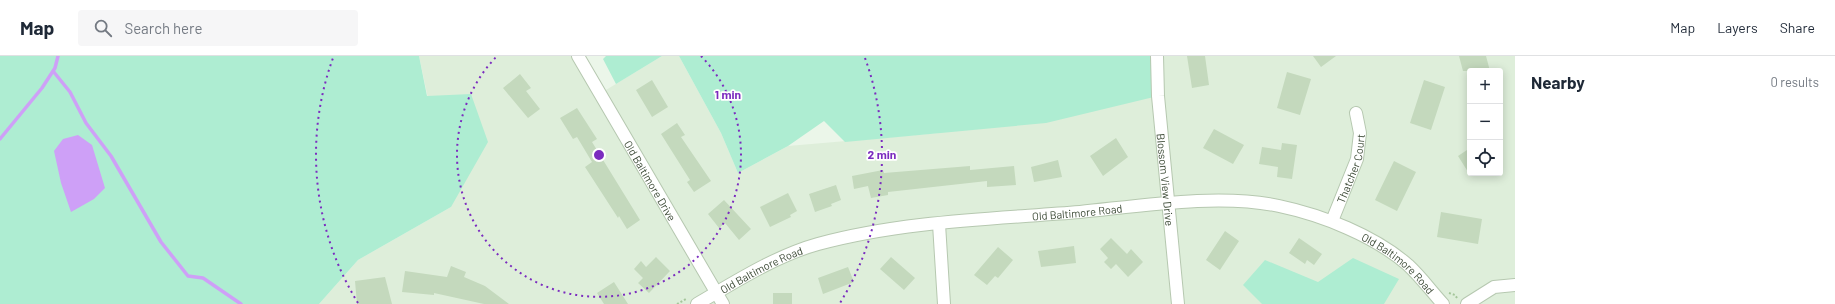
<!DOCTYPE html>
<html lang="en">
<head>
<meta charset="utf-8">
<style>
	:root { --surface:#fff; --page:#f6f6f7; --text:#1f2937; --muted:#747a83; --line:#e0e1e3 }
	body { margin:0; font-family:Barlow,sans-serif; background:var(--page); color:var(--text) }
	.controls { position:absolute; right:12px; top:12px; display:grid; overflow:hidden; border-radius:4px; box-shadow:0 2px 10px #0003 }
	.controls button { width:36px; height:36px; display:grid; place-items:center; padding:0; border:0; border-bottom:1px solid var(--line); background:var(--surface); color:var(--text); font:20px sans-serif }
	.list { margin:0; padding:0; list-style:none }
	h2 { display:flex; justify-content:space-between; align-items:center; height:52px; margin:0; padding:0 16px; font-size:17px }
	h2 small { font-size:13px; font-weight:400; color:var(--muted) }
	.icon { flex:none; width:22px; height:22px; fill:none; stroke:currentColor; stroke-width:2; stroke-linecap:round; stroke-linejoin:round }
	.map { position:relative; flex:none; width:1515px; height:248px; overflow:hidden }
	header { display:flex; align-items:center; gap:24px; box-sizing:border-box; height:56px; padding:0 20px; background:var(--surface); border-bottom:1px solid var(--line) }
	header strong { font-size:19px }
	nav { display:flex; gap:22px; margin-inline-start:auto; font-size:14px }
	.search { width:280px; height:36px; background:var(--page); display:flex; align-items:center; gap:10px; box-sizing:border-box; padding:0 14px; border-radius:4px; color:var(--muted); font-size:15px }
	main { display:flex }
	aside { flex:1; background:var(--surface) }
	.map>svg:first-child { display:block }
	.residential { fill:#deeeda; fill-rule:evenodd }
	.green { fill:#aeedd2 }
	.water { fill:#cea0f7 }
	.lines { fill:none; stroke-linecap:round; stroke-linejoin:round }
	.stream { stroke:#cea0f7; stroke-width:3.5 }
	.building { fill:#c4d9bd }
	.minor-casing { stroke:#b6c8b0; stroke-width:14 }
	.path { stroke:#a4c59a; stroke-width:2; stroke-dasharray:2 2; stroke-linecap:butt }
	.minor { stroke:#fff; stroke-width:12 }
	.ring { fill:none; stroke:#7b2cbf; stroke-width:2; stroke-dasharray:2 4 }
	.labels { text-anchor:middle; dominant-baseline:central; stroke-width:3.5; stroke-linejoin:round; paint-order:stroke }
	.street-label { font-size:11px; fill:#3c4a36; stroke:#fff }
	.centre { fill:#7b2cbf; stroke:#fff; stroke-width:2 }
	.ring-label { font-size:12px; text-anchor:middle; font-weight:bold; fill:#7b2cbf; stroke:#fff; stroke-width:3.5; stroke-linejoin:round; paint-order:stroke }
</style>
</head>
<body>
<header>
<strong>Map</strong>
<div class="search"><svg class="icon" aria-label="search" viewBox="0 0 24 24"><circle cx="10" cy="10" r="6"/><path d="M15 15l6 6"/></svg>Search here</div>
<nav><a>Map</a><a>Layers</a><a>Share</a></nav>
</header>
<main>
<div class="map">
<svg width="1515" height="248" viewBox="0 0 1515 248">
	<rect width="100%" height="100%" fill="#ebf6e9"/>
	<path class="residential" d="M419,0H578L601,37L662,0H679L721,77L738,117L788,90L939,77L1157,0H1515V248H319L358,204L451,151ZM1470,15H1500V117H1470Z"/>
	<path class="green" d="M0,0H419L427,40L471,38L488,86L451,151L358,204L319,248H0Z
		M606,0H662L616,28L603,3Z
		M679,0H1157L1158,40L1046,67L845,86L824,65L788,90L738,117L721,77Z
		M1353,202L1399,223L1384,248H1262L1243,229L1265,204L1318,226Z"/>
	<path class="water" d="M78,79L92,89L105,132L94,143L71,156L61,127L54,95L63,83Z"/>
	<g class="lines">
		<path class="stream" d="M53,15L70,36L86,67L111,100L161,186L188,220L203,222L241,248
			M0,83L42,32L55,12L58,0"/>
	</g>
	<path class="building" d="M1187,0H1205L1209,29L1192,32Z
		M1313,0H1336L1321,11Z
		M1459,0H1486L1490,15H1463Z
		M1287,16L1311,23L1300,59L1277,52Z
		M520,18L531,32L526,35L540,53L528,62L503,32Z
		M652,24L668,51L652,61L636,34Z
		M1424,24L1445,31L1431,74L1410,67Z
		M577,52L597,83L592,86L640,164L627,173L619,160L618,162L585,111L592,106L577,81L573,83L560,62Z
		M677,67L685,79L681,81L711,125L694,136L687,126L690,124L661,78Z
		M1214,73L1244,89L1233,108L1203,92Z
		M1116,82L1128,101L1103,120L1090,100Z
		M1282,87L1297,89L1292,123L1277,121L1278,111L1259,108L1262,91L1281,94Z
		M1470,92V119L1458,100Z
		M1058,104L1062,121L1034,126L1031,111Z
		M1394,105L1416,116L1397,155L1375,144Z
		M970,110V114L1014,110L1016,129L987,131V125L888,136V139L871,142L868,130L854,133L852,120L883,114L884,117Z
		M836,129L841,144L831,148L832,150L815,156L809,138Z
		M788,137L797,155L790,159L791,161L770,171L760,151Z
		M724,144L751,173L739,184L725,167L719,172L708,158Z
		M1441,156L1482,163L1478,188L1437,181Z
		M1225,175L1239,185L1220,214L1206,204Z
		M1111,182L1127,198L1131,193L1143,206L1128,221L1116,208L1111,213L1104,206L1108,202L1100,193Z
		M1299,182L1322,198L1314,209L1307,204L1305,208L1289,197Z
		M1074,190L1076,207L1041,211L1038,195Z
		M998,191L1013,204L998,222L995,220L987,229L974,219Z
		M656,201L670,215L649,237L638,227L643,222L634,213L641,205L646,211Z
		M891,201L915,222L904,234L880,213Z
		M451,210L466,216L464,221L485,230L509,248H484L434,237V239L402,236L405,215L447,221Z
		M848,211L854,226L823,238L818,222Z
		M385,221L392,248H357L355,225Z
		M614,226L628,248H604L597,237Z
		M773,237H792V248H773Z"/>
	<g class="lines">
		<defs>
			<g id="minor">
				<path id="s1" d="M578,0L723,248"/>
				<path id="s2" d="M1157,0L1158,40L1178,248"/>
				<path id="s3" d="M1332,165L1357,103L1360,77L1356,57"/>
				<path d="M939,168L944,248"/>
				<path id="s4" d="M697,248C735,226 775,200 818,188C903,165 993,163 1080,156C1140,150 1220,137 1279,150C1322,159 1375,180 1408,209C1421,221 1431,235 1443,248"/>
				<path d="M1467,248L1494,231L1515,229"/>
			</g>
		</defs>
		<use href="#minor" class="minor-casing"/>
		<path class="path" d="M1449,237L1455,239L1457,242
			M677,248L686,243"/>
		<use href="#minor" class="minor"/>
	</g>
	<g class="ring">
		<path d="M701 0A142 142 0 1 1 497 0"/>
		<path d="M358 247A283 283 0 0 1 333 2M865 2A283 283 0 0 1 840 247"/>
	</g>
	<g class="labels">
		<g class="street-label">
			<text stroke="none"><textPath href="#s3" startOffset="56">Thatcher Court</textPath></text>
			<text stroke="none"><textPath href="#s1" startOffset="144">Old Baltimore Drive</textPath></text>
			<text stroke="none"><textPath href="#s2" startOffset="124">Blossom View Drive</textPath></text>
			<text stroke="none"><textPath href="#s4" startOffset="397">Old Baltimore Road</textPath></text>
			<text stroke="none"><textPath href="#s4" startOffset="734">Old Baltimore Road</textPath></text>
			<text stroke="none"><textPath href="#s4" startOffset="73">Old Baltimore Road</textPath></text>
		</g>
	</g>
	<circle cx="599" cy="99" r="6" class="centre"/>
	<g class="ring-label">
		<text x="728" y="43">1 min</text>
		<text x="882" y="103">2 min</text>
	</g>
</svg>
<div class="controls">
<button>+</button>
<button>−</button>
<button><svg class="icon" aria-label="locate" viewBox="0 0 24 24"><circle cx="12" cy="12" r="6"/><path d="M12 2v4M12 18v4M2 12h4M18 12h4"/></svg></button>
</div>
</div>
<aside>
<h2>Nearby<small>0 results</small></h2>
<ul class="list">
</ul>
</aside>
</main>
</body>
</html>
